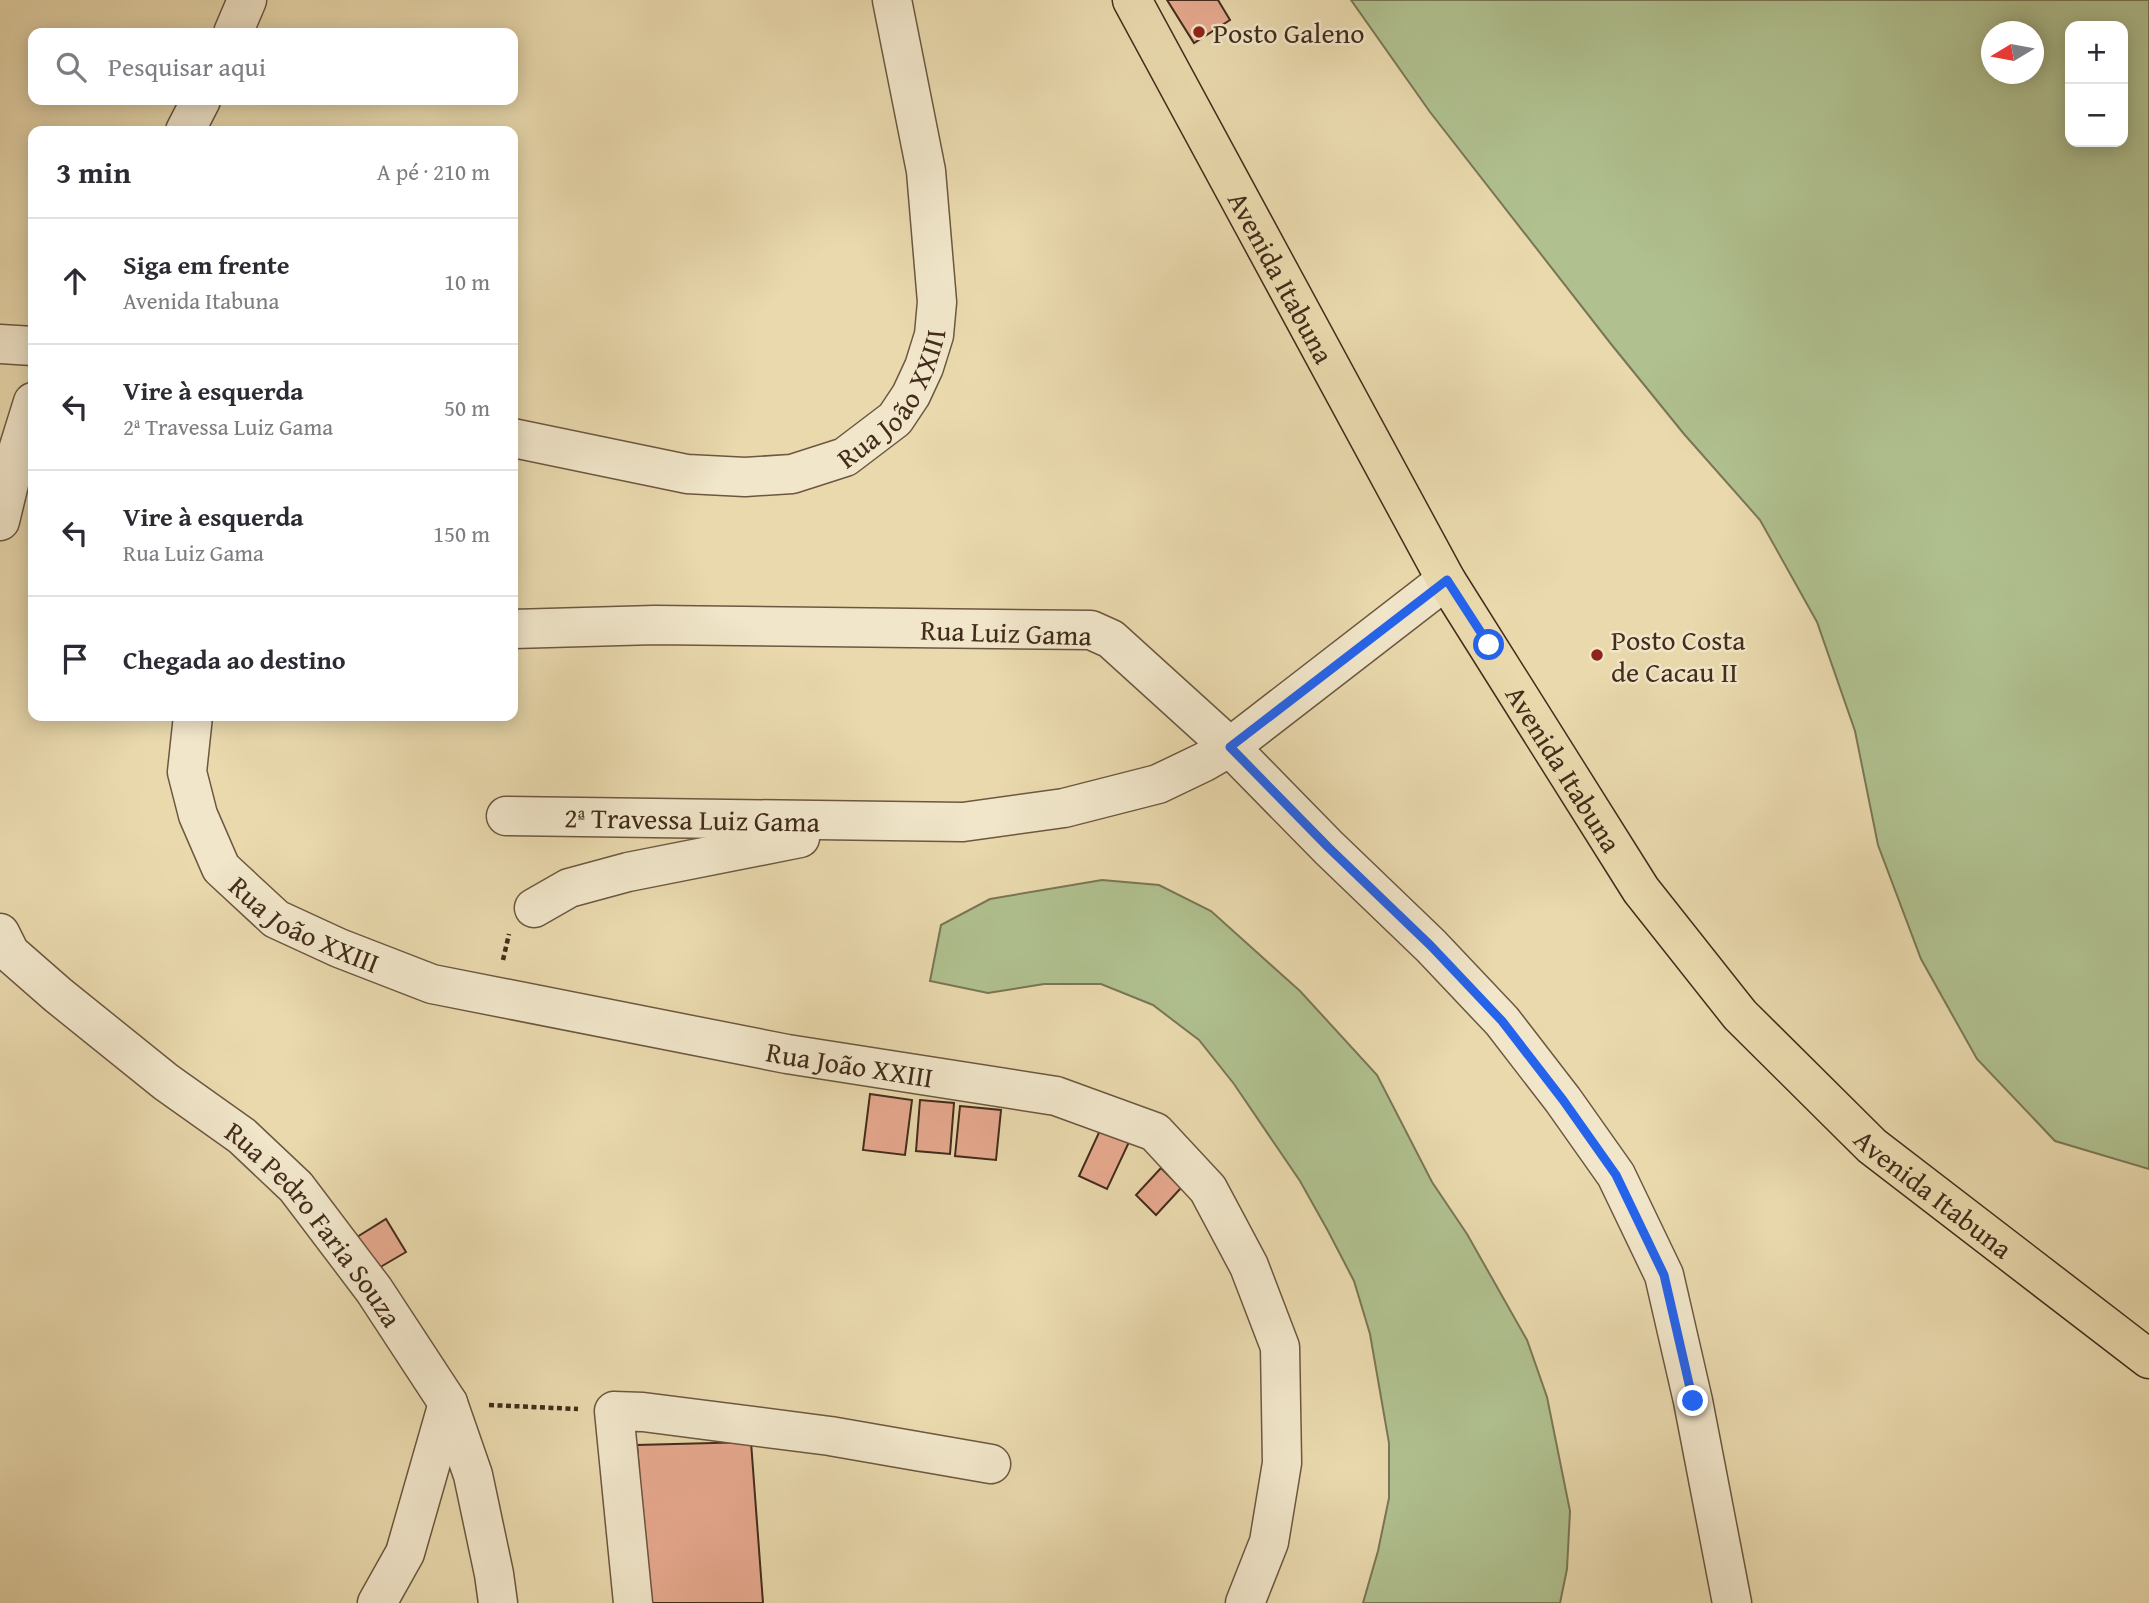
<!DOCTYPE html>
<html lang="pt">
<head>
<meta charset="utf-8">
<style>
	:root { --surface:#fff; --page:#f2f2f3; --text:#2b2b33; --muted:#7c7c81; --line:#e1e1e2 }
	body { margin:0; font-family:"Gentium Book Plus",serif; background:var(--page); color:var(--text) }
	.controls { position:absolute; right:21px; top:21px; display:grid; overflow:hidden; border-radius:14px; box-shadow:0 4px 18px #0003 }
	.controls button { width:63px; height:63px; display:grid; place-items:center; padding:0; border:0; border-bottom:2px solid var(--line); background:var(--surface); color:var(--text); font:35px sans-serif }
	.compass { position:absolute; left:1981px; top:21px; width:63px; height:63px; border-radius:50%; background:var(--surface); box-shadow:0 4px 18px #0003; rotate:260deg }
	.stop { position:absolute; width:21px; height:21px; margin:-16px; border:5px solid #2563eb; border-radius:50%; background:#fff }
	.stop.end { background:#2563eb; border-color:#fff; box-shadow:0 2px 7px #0008 }
	.list { margin:0; padding:0; list-style:none }
	h2 { display:flex; justify-content:space-between; align-items:center; height:91px; margin:0; padding:0 28px; font-size:30px }
	h2 small { font-size:23px; font-weight:400; color:var(--muted) }
	.list li { display:grid; grid-template-columns:46px 1fr auto; gap:21px; align-items:center; box-sizing:border-box; height:126px; padding:0 28px; border-top:2px solid var(--line) }
	.list b { display:block; font-size:26px; white-space:nowrap }
	.list p { margin:0; font-size:23px; white-space:nowrap; color:var(--muted) }
	.list em { font-size:23px; font-style:normal; color:var(--muted) }
	.icon { flex:none; width:38px; height:38px; fill:none; stroke:currentColor; stroke-width:2; stroke-linecap:round; stroke-linejoin:round }
	.map { position:relative; flex:none; width:2149px; height:1603px; overflow:hidden }
	.search { position:absolute; background:var(--surface); box-shadow:0 4px 18px #0003; left:28px; top:28px; width:490px; height:77px; display:flex; align-items:center; gap:18px; box-sizing:border-box; padding:0 24px; border-radius:14px; color:var(--muted); font-size:26px }
	.panel { position:absolute; background:var(--surface); box-shadow:0 4px 18px #0003; left:28px; top:126px; width:490px; height:595px; border-radius:14px }
	.map>svg:first-child { display:block }
	.green { fill:#b0c08f; stroke:#7a7655; stroke-width:2; fill-rule:evenodd }
	.building { fill:#e7a98f; stroke:#432c1b; stroke-width:2 }
	.lines { fill:none; stroke-linecap:round; stroke-linejoin:round }
	.minor-casing { stroke:#6c5740; stroke-width:41 }
	.major-casing { stroke:#432c1b; stroke-width:41 }
	.path { stroke:#432c1b; stroke-width:4.5; stroke-dasharray:5 3.5; stroke-linecap:butt }
	.minor { stroke:#f1e6ca; stroke-width:38 }
	.major { stroke:#e9d9ad; stroke-width:38 }
	.route { stroke:#2563eb; stroke-width:9 }
	.poi-dot { fill:#8f2418; stroke:#f1e6ca; stroke-width:2.5 }
	.labels { text-anchor:middle; dominant-baseline:central; stroke-width:5; stroke-linejoin:round; paint-order:stroke }
	.poi-label { font-size:28px; fill:#432c1b; stroke:#f1e6ca; text-anchor:start }
	.street-label { font-size:28px; fill:#432c1b; stroke:#f1e6ca }
</style>
</head>
<body>
<div class="map">
<svg width="2149" height="1603" viewBox="0 0 2149 1603">
	<rect width="100%" height="100%" fill="#e9d9ad"/>
	<filter id="stains"><feTurbulence type="fractalNoise" baseFrequency=".00286" numOctaves="4"/><feColorMatrix values="0 0 0 0 .2 0 0 0 0 .09 0 0 0 0 .02 0 0 0 .5 -.17"/></filter>
	<radialGradient id="worn" r=".72"><stop offset=".6" stop-color="#630" stop-opacity="0"/><stop offset="1" stop-color="#630" stop-opacity=".3"/></radialGradient>
	<path class="green" d="M1351,0H2149V1169L2055,1141L1977,1059L1921,959L1878,845L1855,731L1817,622L1760,520L1684,434L1611,344L1430,112ZM2070,26H2123V142H2070ZM1992,32H2034V74H1992Z
		M1102,880L1159,885L1211,911L1300,991L1377,1075L1432,1182L1467,1234L1527,1340L1547,1397L1570,1511L1567,1569L1560,1603H1363L1378,1551L1389,1498V1443L1370,1334L1354,1281L1328,1231L1300,1181L1234,1084L1199,1040L1153,1005L1101,984H1044L988,993L930,981L941,925L990,899Z"/>
	<path class="building" d="M1167,0H1218L1230,20L1194,43Z
		M870,1094L912,1100L905,1155L863,1150Z
		M920,1100L954,1103L950,1154L916,1151Z
		M960,1106L1001,1110L996,1160L955,1156Z
		M1102,1126L1130,1140L1107,1189L1079,1176Z
		M1161,1168L1181,1188L1156,1215L1136,1195Z
		M386,1219L406,1252L377,1269L357,1237Z
		M751,1442L763,1603H649L637,1445Z"/>
	<g class="lines">
		<defs>
			<g id="minor">
				<path d="M233,33L247,0"/>
				<path d="M185,131L201,100"/>
				<path d="M0,344L33,346"/>
				<path id="s1" d="M513,438L687,474L745,477L792,474L845,457L895,419L911,395L924,367L934,335L937,302L926,171L892,0"/>
				<path d="M0,521L14,463L33,402"/>
				<path d="M513,629L655,625L1091,630L1111,639L1230,747L1329,848L1431,946L1502,1021L1563,1100L1616,1175L1664,1275L1693,1401L1732,1603"/>
				<path id="s2" d="M193,716L187,772L198,815L221,868L276,919L339,948L432,984L787,1054L1056,1096L1155,1132L1208,1189L1249,1266L1280,1347L1282,1463L1269,1542L1245,1603"/>
				<path d="M506,816L963,822L1064,808L1158,784L1204,762L1230,747L1446,580"/>
				<path d="M534,908L569,888L628,872L800,838"/>
				<path id="s3" d="M0,933L10,953L58,995L166,1082L242,1136L296,1187L374,1290L448,1403L473,1475L494,1574L498,1603"/>
				<path d="M377,1603L405,1553L448,1403"/>
				<path d="M633,1603L614,1411L643,1412L830,1436L991,1464"/>
			</g>
			<g id="major">
				<path id="s4" d="M1132,0L1446,580L1641,890L1740,1015L1872,1146L2149,1359"/>
			</g>
		</defs>
		<use href="#minor" class="minor-casing"/>
		<use href="#major" class="major-casing"/>
		<path class="path" d="M503,960L509,934
			M489,1405L578,1409"/>
		<use href="#minor" class="minor"/>
		<use href="#major" class="major"/>
	</g>
	<g class="lines">
		<path class="route" d="M1489,645L1447,580L1230,747L1329,848L1431,946L1502,1021L1563,1100L1616,1175L1664,1275L1693,1401"/>
	</g>
	<g class="poi-dot">
		<circle cx="1199" cy="32" r="7"/>
		<circle cx="1597" cy="655" r="7"/>
	</g>
	<g class="labels">
		<g class="poi-label">
			<text x="1213" y="32">Posto Galeno</text>
			<text x="1611" y="639">Posto Costa<tspan x="1611" dy="32">de Cacau II</tspan></text>
		</g>
		<g class="street-label">
			<text stroke="none"><textPath href="#s4" startOffset="315">Avenida Itabuna</textPath></text>
			<text stroke="none"><textPath href="#s1" startOffset="416">Rua João XXIII</textPath></text>
			<text transform="translate(1006 632) rotate(2)">Rua Luiz Gama</text>
			<text stroke="none"><textPath href="#s4" startOffset="882">Avenida Itabuna</textPath></text>
			<text transform="translate(692 819) rotate(1)">2ª Travessa Luiz Gama</text>
			<text stroke="none"><textPath href="#s2" startOffset="261">Rua João XXIII</textPath></text>
			<text stroke="none"><textPath href="#s2" startOffset="828">Rua João XXIII</textPath></text>
			<text stroke="none"><textPath href="#s4" startOffset="1449">Avenida Itabuna</textPath></text>
			<text stroke="none"><textPath href="#s3" startOffset="432">Rua Pedro Faria Souza</textPath></text>
		</g>
	</g>
	<rect width="100%" height="100%" filter="url(#stains)"/>
	<rect width="100%" height="100%" fill="url(#worn)"/>
</svg>
<div class="controls">
<button>+</button>
<button>−</button>
</div>
<svg class="compass" viewBox="-18 -18 36 36"><path d="M0-13l5 13h-10z" fill="#e53935"/><path d="M0 13l5-13h-10z" fill="#7c7c81"/></svg>
<div class="stop" style="left:1489px;top:645px"></div>
<div class="stop end" style="left:1693px;top:1401px"></div>
<div class="search"><svg class="icon" aria-label="search" viewBox="0 0 24 24"><circle cx="10" cy="10" r="6"/><path d="M15 15l6 6"/></svg>Pesquisar aqui</div>
<section class="panel">
<h2>3 min<small>A pé · 210 m</small></h2>
<ul class="list">
<li><svg class="icon" aria-label="ahead" viewBox="0 0 24 24"><path d="M12 20V5M6 11l6-6 6 6"/></svg><div><b>Siga em frente</b><p>Avenida Itabuna</p></div><em>10 m</em></li>
<li><svg class="icon" aria-label="left" viewBox="0 0 24 24"><path d="M17 20v-9H6M10 6l-5 5 5 5"/></svg><div><b>Vire à esquerda</b><p>2ª Travessa Luiz Gama</p></div><em>50 m</em></li>
<li><svg class="icon" aria-label="left" viewBox="0 0 24 24"><path d="M17 20v-9H6M10 6l-5 5 5 5"/></svg><div><b>Vire à esquerda</b><p>Rua Luiz Gama</p></div><em>150 m</em></li>
<li><svg class="icon" aria-label="arrive" viewBox="0 0 24 24"><path d="M6 21V4h12l-3 4 3 4H6"/></svg><div><b>Chegada ao destino</b></div></li>
</ul>
</section>
</div>
</body>
</html>
